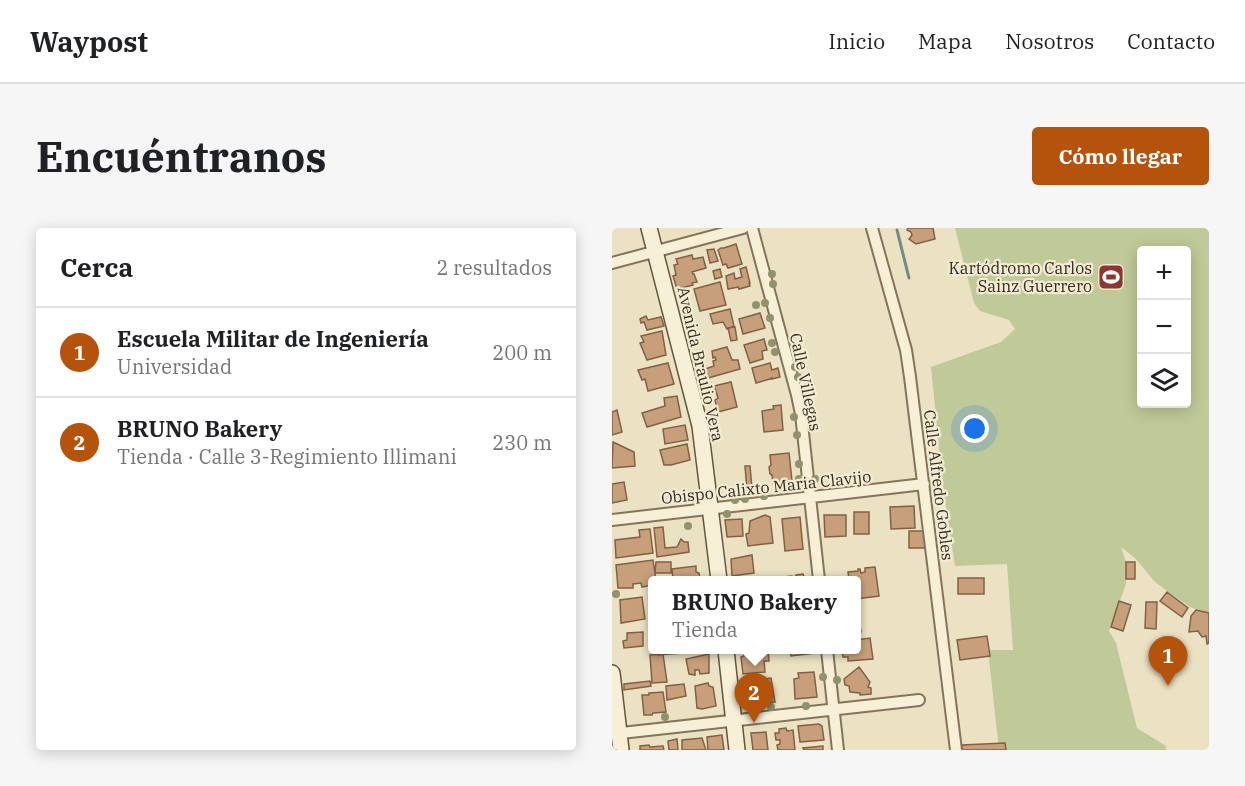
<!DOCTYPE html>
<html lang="es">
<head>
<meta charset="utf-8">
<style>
	:root { --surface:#fff; --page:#f6f6f6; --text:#202124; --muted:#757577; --line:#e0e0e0; --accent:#b45309 }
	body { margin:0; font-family:"IBM Plex Serif",serif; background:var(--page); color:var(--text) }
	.controls { position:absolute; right:18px; top:18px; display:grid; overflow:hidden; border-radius:6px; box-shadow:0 3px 15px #0003 }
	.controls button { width:54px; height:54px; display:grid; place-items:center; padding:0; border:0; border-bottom:2px solid var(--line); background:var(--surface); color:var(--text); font:30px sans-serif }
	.you { position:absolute; left:363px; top:201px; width:21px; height:21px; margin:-15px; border:4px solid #fff; border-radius:50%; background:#1a73e8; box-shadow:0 0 0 9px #1a73e833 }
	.badge { display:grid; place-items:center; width:39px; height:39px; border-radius:50%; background:var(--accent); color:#fff; font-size:20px; font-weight:700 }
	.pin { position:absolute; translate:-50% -50px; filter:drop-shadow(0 2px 3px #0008) }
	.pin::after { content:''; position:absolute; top:32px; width:21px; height:18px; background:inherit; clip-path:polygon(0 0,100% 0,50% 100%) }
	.popup { position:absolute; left:36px; top:348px; width:213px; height:78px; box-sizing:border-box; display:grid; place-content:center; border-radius:6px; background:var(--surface); filter:drop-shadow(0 2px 4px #0005); font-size:20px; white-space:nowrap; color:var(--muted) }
	.popup b { font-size:22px; color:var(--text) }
	.popup::after { content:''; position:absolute; left:50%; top:100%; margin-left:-12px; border:12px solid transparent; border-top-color:var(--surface) }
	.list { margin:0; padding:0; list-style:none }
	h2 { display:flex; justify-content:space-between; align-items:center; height:78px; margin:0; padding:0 24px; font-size:26px }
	h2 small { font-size:20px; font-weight:400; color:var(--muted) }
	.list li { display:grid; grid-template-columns:39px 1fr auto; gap:18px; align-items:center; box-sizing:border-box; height:90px; padding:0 24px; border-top:2px solid var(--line) }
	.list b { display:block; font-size:22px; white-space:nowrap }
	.list p { margin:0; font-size:20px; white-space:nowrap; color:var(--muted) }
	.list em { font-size:20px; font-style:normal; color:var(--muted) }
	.icon { flex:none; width:33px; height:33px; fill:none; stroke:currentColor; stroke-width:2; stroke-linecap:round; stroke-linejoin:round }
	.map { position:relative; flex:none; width:597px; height:522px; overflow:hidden; border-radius:6px }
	header { display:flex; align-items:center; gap:36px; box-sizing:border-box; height:84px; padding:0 30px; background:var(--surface); border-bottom:2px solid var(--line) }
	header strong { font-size:28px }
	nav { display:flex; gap:33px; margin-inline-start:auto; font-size:21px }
	.intro { display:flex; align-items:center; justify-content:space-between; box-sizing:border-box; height:144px; padding:0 36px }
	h1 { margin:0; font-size:42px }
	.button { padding:15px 27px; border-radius:6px; background:var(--accent); color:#fff; font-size:21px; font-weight:700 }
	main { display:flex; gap:36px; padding:0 36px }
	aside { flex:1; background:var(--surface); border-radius:6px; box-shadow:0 3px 15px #0003 }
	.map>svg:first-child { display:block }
	.green { fill:#c0c998; fill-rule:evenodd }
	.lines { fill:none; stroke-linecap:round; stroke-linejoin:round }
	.stream { stroke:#6d8c86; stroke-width:3 }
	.building { fill:#c7a07b; stroke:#826042; stroke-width:1.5 }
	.minor-casing { stroke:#84745b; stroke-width:14 }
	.secondary-casing { stroke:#66553e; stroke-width:18 }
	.minor { stroke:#f7efd6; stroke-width:10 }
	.secondary { stroke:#f7efd6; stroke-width:15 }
	.tree { fill:#8f926d }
	.labels { text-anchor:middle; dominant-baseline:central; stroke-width:4.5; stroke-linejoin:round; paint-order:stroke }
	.poi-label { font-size:16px; fill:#352b1e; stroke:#f3ecd2; text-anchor:end }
	.street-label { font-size:16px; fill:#352b1e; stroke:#f3ecd2 }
</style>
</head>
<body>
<header>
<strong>Waypost</strong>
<nav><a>Inicio</a><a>Mapa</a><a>Nosotros</a><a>Contacto</a></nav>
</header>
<div class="intro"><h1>Encuéntranos</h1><a class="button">Cómo llegar</a></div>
<main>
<aside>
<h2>Cerca<small>2 resultados</small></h2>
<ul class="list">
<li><span class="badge">1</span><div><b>Escuela Militar de Ingeniería</b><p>Universidad</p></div><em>200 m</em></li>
<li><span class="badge">2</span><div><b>BRUNO Bakery</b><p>Tienda · Calle 3-Regimiento Illimani</p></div><em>230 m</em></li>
</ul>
</aside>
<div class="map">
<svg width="597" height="522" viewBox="0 0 597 522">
	<rect width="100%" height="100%" fill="#ebe2c3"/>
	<path class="green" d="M343,0H597V386L578,379L555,363L542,353L523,330L509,319L514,334V356L497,403L504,415L525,500L554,518V522H387L376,422H401L395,336L343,338L331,258L319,139L389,114L403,101L397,92L368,83L362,75ZM530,22H574V176H530Z"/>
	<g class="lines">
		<path class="stream" d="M285,2L297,50"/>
	</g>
	<path class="building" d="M296,0H321L323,11L304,16L297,11L300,7L299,4L295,2Z
		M124,16L130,36L116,40L114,36L111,37L106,22L109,20H112Z
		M102,21L106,33L98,35L95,22Z
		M80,27L81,31L91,29L94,40L80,44L81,46H82L85,54L80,55L81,57L65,61L61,48L64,47L62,37L66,36L64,31Z
		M134,39L138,55H137L138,58L127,61L126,59L116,61L114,48L122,45L123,51L130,49L128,41Z
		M108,41L110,49L103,51L101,43Z
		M108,54L114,77L88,83L82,61Z
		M118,81L122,98L115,101L111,94L101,96L98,86Z
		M148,85L153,100L131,106L127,91Z
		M34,88L36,92L49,89L52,98L35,102L32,94L29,95L28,91Z
		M123,99L125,112L119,113L116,100Z
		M50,103L54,127L35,132L28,115L32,114L29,108Z
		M152,111L155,122L150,123L151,131L138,135L132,117Z
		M115,119L120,132H126L128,141L96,150L93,141L102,138L101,133L104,132L103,129L101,130L100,123Z
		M56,135L62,156L36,163L33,151L30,152L26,142Z
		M158,135L160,142L166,140L168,149L160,151V150L158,151L144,155L140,140Z
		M119,154L125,179L106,184L103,172L106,170L102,158Z
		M65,168L69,189L35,199L30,185L53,178L52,170Z
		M169,177L171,202L152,204L150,183L162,181L161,178Z
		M5,182L10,204L0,207V184Z
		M73,197L76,212L53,216L51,201Z
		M1,214L22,224L23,238L0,240Z
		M75,216L78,232L59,237H52L48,222Z
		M177,225L180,253L161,256L160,247L158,246L157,239L159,237L158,227Z
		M133,238H138L140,261L135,262Z
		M12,254L15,272L0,275V256Z
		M302,278L303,300L279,301L278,279Z
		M242,284H257V306H242Z
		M153,287L158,289L161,315L136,318L134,306L137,305L138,293Z
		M212,287H234V308L213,309Z
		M188,289L191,321L173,323L170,291Z
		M130,291L131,308L115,309L113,292Z
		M51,299L53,320L65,319L69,311L72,314H76L77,324L45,329L42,300Z
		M38,301L41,325L4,330L3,312L28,309L27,302Z
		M297,303H315V320H297Z
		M140,327L142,345L120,348L119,331Z
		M41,332L44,352H40V357L30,359L29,355L21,356V360H6L4,337Z
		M44,334H59V345H43Z
		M514,334H523V351H514Z
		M84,338V344L87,345L88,351L61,352L60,341Z
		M263,339L267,368L244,371V352H237L236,344L246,343V341H248L249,345L253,344V340Z
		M191,346L193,352H172V349L180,348L181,350H183L184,347Z
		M346,350H372V366H346Z
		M555,364L576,380L570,389L548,373Z
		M30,369L33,391L9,395L8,372Z
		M507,373L519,377L511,403L499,399Z
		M534,374H545L544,401L533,400Z
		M584,382L597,385V415L595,416L594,408L590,409L586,403L577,404L579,388Z
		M244,383H246L249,404L244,405Z
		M31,404V418L12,420L11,413L15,412V405Z
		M375,408L378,428L348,432L345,412Z
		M258,410L261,431L236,433V429H231L230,422H244V412Z
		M46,422H70V425L46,427Z
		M131,422H156L157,433H152L153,444L131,446L129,429L132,428Z
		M178,422H202L203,425L179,428Z
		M51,426L55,454L40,455L38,427Z
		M97,426V445L88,446L87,442H83V447L77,446L74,431Z
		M247,439L258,454L256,459L259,460V466L248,467V465L238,464L237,458L233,457L232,451Z
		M202,444L205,469L183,471L182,451L187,450L186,445Z
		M159,450L163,474L142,476V475H134L132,454Z
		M38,453L39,458L12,462V456Z
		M96,455L97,458L101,459L104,478L90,481L85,480L83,458Z
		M72,456L74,468L55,472L54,458Z
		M51,464L54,484L41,485L40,487H32L30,467H37V465Z
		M207,496L210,498L212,512L188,514L186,498Z
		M174,500L175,503L181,502L183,522H166L165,517L168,516V512H164L163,505H167V501Z
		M154,504L156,522H141L139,505Z
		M110,507L112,522H96L95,509Z
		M90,510L94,522H70V512Z
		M65,511L66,522H57L56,513Z
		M393,515L394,522H350V517Z
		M37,517L38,519L51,518L52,522H28V518Z
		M211,518V522H192L191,520Z"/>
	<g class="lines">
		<defs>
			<path id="minor" d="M140,0L185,167L189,186L207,352
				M260,0L294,122L298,149L344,522
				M0,35L131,0
				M0,292L312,256
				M215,422L226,522
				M0,506L307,472"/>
			<path id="secondary" d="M37,0L88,198L107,352
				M114,422L125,522
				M0,445L9,522"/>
		</defs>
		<use href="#minor" class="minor-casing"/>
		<use href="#secondary" class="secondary-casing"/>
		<use href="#minor" class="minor"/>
		<use href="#secondary" class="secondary"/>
	</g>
	<g class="tree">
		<circle cx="160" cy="46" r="4"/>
		<circle cx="161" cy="56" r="4"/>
		<circle cx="153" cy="75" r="4"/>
		<circle cx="144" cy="77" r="4"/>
		<circle cx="158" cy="90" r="4"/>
		<circle cx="160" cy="115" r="4"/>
		<circle cx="163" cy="124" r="4"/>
		<circle cx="183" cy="139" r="4"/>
		<circle cx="186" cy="149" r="4"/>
		<circle cx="182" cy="189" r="4"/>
		<circle cx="185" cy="207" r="4"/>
		<circle cx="187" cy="236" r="4"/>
		<circle cx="187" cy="251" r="4"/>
		<circle cx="203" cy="251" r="4"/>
		<circle cx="152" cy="268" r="4"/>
		<circle cx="133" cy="271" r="4"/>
		<circle cx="123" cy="272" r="4"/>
		<circle cx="115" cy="286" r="4"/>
		<circle cx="76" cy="298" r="4"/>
		<circle cx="4" cy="366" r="4"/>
		<circle cx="211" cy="449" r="4"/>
		<circle cx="225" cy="452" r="4"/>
		<circle cx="194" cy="478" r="4"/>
		<circle cx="159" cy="479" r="4"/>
		<circle cx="53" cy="489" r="4"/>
	</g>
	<defs>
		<symbol id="stadium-square" viewBox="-11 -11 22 22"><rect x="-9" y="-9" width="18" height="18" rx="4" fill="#90342f" stroke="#f3ecd2"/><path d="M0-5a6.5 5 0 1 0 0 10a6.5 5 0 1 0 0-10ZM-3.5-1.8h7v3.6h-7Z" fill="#fff"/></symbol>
	</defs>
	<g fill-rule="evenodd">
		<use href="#stadium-square" x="484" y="34" width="30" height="30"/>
	</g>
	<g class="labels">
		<g class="poi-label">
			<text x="480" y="40">Kartódromo Carlos<tspan x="480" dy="18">Sainz Guerrero</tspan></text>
		</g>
		<g class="street-label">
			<text transform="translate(89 136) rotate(77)">Avenida Braulio Vera</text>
			<text transform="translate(194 154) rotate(78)">Calle Villegas</text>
			<text transform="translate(327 257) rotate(83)">Calle Alfredo Gobles</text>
			<text transform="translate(154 259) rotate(-6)">Obispo Calixto Maria Clavijo</text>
		</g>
	</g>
</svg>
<div class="controls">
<button>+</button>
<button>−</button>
<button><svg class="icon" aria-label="layers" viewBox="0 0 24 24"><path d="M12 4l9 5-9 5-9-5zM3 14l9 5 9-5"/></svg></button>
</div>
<div class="you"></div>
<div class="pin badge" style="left:556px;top:458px">1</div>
<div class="pin badge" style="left:142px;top:495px">2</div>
<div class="popup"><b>BRUNO Bakery</b>Tienda</div>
</div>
</main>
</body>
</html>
